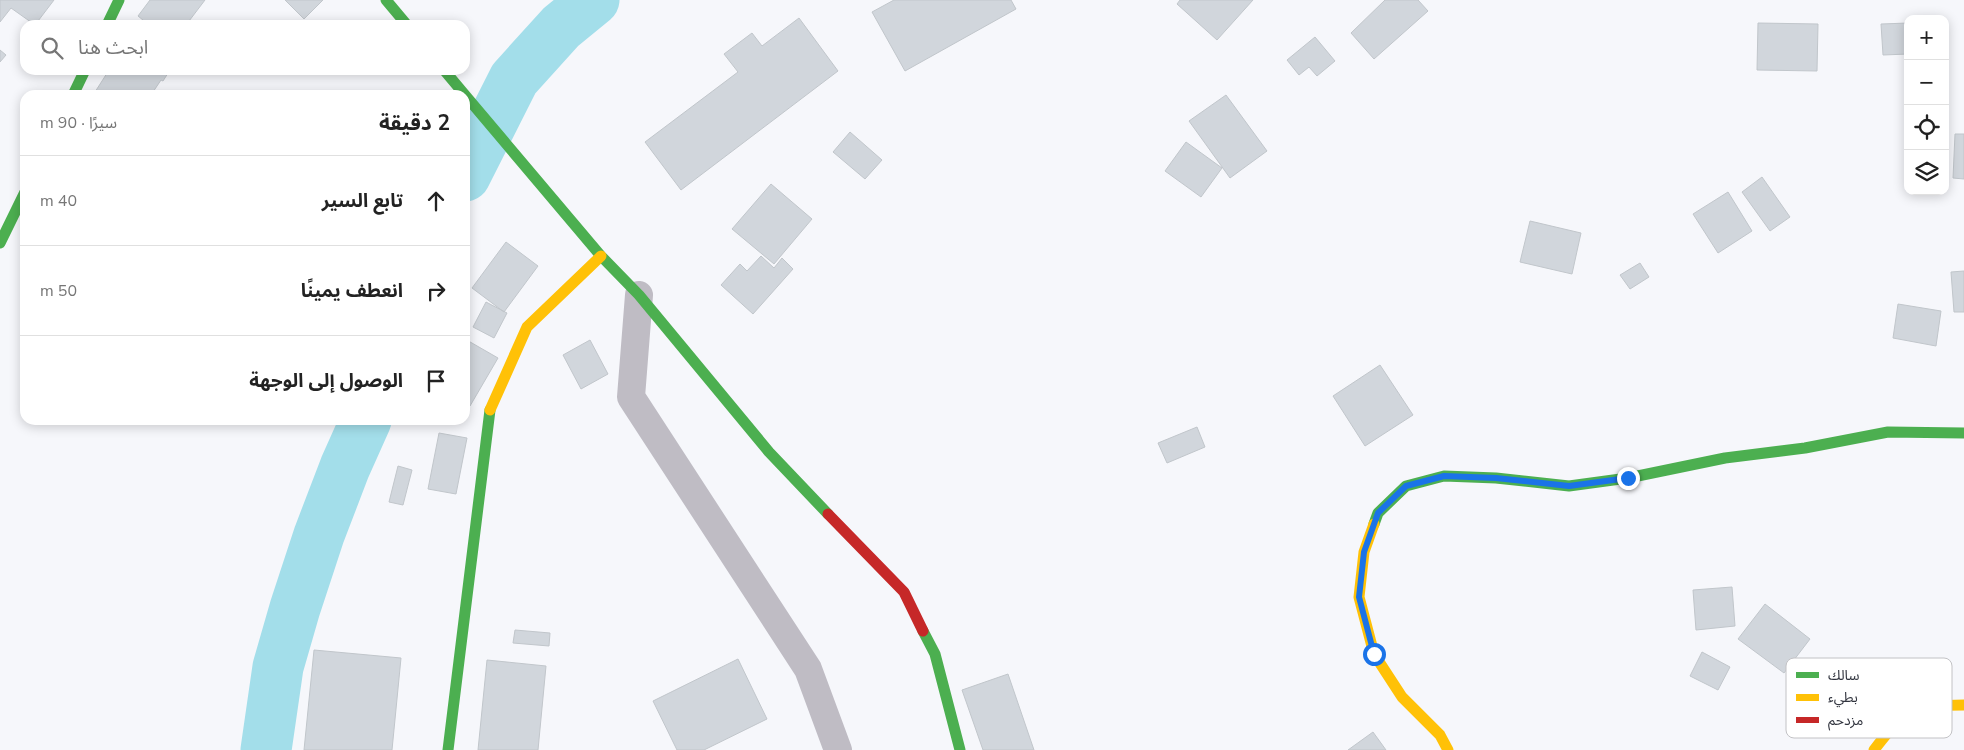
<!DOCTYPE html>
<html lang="ar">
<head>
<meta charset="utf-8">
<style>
	:root { --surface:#fff; --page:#f6f6f6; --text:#222; --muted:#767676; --line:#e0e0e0 }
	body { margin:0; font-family:"Nunito Sans","Noto Sans Arabic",sans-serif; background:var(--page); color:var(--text); direction:rtl }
	.controls { position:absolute; right:15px; top:15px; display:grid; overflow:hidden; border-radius:10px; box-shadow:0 2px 12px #0003 }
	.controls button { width:45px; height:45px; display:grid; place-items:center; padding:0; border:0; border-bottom:1px solid var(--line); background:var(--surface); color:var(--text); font:25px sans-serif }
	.stop { position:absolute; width:15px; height:15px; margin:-11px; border:4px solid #1a73e8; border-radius:50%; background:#fff }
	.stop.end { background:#1a73e8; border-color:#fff; box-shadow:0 1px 5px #0008 }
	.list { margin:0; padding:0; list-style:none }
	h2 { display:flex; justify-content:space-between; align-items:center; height:65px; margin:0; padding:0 20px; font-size:21px }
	h2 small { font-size:16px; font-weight:400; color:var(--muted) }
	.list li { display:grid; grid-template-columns:32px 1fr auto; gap:15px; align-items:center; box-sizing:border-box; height:90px; padding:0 20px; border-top:1px solid var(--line) }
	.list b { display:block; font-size:19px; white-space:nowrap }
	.list em { font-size:16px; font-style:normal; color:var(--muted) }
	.icon { flex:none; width:28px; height:28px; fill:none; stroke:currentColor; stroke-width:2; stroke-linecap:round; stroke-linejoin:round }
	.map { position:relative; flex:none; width:1964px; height:750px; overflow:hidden; direction:ltr }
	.search { position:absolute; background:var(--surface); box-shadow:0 2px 12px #0003; left:20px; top:20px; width:450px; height:55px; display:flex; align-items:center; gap:12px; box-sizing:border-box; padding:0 18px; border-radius:15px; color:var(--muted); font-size:19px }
	.panel { position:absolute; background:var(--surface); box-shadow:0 2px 12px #0003; left:20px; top:90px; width:450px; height:335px; border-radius:15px; direction:rtl }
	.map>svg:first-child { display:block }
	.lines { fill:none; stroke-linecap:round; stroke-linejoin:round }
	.river { stroke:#a3deea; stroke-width:51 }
	.building { fill:#d1d6dc; stroke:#c1c6cb }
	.street { stroke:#bfbcc4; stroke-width:28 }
	.fast { stroke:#4caf50; stroke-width:11 }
	.slow { stroke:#ffc107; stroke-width:11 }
	.jam { stroke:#c62828; stroke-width:11 }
	.route { stroke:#1a73e8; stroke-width:6 }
	.key { fill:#fff; stroke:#c2c2c5; stroke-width:1 }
	.key-label { font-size:14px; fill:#32353f }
</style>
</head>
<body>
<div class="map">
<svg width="1964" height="750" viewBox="0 0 1964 750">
	<rect width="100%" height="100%" fill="#f6f7fb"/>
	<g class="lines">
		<path class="river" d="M465,176L514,79L561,27L594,0
			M266,750L278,667L295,608L319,535L345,467L366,420"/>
	</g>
	<path class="building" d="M0,0H54L35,25L11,8L0,22Z
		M150,0H205L186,25H149L138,16Z
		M285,0H323L304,19Z
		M894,0H1011L1016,9L905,71L872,12Z
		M1180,0H1253L1217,40L1177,4Z
		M1385,0H1418L1428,11L1374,59L1351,33Z
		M799,18L838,71L681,190L645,142L738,72L724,54L752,33L762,46Z
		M1758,23L1818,24L1817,71L1757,70Z
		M1908,23V54L1883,55L1881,24Z
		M1315,37L1335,61L1317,76L1309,67L1299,75L1287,60Z
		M0,50L6,55L0,62Z
		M109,70H170L163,81L161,80L151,95H99L95,92Z
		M1226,95L1267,151L1230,178L1189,121Z
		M850,132L882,160L865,179L833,152Z
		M1955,134H1964V179L1953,178Z
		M1186,142L1222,168L1201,197L1165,171Z
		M1762,177L1790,217L1770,231L1742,192Z
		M771,184L812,219L774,264L732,229Z
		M1728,192L1752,231L1718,253L1693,214Z
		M1530,221L1581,233L1572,274L1520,262Z
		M506,242L538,266L504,312L472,288Z
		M761,256L774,268L782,258L793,269L753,314L721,285L740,264L747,271Z
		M1640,263L1649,277L1630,289L1620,275Z
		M1964,271V312H1954L1951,272Z
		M486,302L507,313L494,338L473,327Z
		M1898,304L1941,311L1936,346L1893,338Z
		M465,339L498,358L470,406L465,404Z
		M590,340L608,374L581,389L563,355Z
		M1380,365L1413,415L1365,446L1333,396Z
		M1197,427L1205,447L1167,463L1158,443Z
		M439,433L467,438L456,494L428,489Z
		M398,466L412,470L403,505L389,502Z
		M1732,587L1735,626L1696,630L1693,590Z
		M1765,604L1810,639L1784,673L1738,639Z
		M515,630L550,633L549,646L513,643Z
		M314,650L401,658L392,750H304Z
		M1702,652L1730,667L1718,690L1690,676Z
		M738,659L767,719L704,750H677L653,701Z
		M487,660L546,666L538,750H478Z
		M1008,674L1034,750H983L962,690Z
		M1373,732L1386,750H1348Z"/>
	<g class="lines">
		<path class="street" d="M639,295L631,397L808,669L838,750"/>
		<path class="fast" d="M386,0L407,25
			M107,25L119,0
			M444,70L465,95
			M73,95L85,70
			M465,95L601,256L639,295L769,452L828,514
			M0,243L25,192
			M1374,524L1378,513L1406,486L1444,476L1496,478L1569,486L1628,478L1725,458L1805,448L1888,432L1964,433
			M923,631L935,654L960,750
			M448,750L490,410"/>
		<path class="slow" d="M490,410L527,327L601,256
			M1374,524L1364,552L1359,597L1374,654L1402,697L1440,735L1448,750
			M1874,750C1903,711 1915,705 1964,705"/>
		<path class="jam" d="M828,514L904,592L923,631"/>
	</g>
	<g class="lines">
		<path class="route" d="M1374,654L1359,597L1364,552L1378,513L1406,486L1444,476L1496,478L1569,486L1628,478"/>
	</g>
	<rect x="1786" y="658" width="166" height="80" rx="8" class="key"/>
	<rect x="1796" y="672" width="23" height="6" fill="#4caf50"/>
	<rect x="1796" y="694" width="23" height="7" fill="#ffc107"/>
	<rect x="1796" y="717" width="23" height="6" fill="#c62828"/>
	<g class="key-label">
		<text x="1828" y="680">سالك</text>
		<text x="1828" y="702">بطيء</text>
		<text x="1828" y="725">مزدحم</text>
	</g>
</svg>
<div class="controls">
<button>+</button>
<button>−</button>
<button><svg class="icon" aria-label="locate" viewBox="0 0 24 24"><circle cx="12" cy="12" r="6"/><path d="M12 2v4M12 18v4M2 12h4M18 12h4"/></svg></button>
<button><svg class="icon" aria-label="layers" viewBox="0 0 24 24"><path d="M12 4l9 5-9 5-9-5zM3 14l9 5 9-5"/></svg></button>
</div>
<div class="stop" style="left:1374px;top:654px"></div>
<div class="stop end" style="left:1628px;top:478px"></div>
<div class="search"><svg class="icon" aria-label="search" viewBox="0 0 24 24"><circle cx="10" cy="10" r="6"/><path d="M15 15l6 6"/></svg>ابحث هنا</div>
<section class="panel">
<h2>2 دقيقة<small>سيرًا · 90 m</small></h2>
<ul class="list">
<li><svg class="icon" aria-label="ahead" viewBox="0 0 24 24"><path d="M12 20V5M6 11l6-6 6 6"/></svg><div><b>تابع السير</b></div><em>40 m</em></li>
<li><svg class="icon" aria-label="right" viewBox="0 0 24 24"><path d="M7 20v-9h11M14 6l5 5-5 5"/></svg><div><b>انعطف يمينًا</b></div><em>50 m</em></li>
<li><svg class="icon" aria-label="arrive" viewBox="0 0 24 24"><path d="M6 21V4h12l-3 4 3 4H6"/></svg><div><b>الوصول إلى الوجهة</b></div></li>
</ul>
</section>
</div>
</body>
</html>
